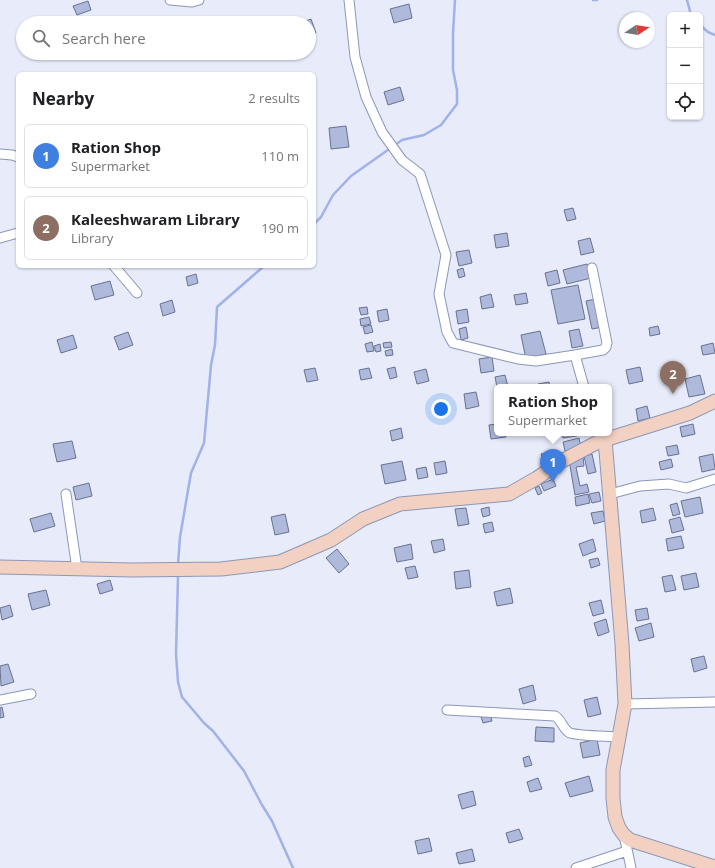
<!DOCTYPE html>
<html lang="en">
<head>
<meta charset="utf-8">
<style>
	:root { --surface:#fff; --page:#f2f2f2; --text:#202124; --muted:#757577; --line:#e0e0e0; --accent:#d93025 }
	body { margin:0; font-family:"Open Sans",sans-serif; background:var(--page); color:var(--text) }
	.controls { position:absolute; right:12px; top:12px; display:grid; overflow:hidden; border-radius:6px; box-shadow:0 1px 3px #0004 }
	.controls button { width:36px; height:36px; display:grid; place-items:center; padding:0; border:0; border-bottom:1px solid var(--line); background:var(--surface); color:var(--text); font:20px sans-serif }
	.compass { position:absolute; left:619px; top:12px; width:36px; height:36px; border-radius:50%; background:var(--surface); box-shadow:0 1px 3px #0004; rotate:78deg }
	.you { position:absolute; left:441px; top:409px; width:14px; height:14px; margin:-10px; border:3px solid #fff; border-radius:50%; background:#1a73e8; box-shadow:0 0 0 6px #1a73e833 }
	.badge { display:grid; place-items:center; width:26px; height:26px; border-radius:50%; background:var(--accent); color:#fff; font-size:13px; font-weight:700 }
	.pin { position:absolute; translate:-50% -33px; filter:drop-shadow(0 1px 2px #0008) }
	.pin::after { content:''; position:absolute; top:21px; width:14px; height:12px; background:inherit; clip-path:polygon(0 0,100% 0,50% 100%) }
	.popup { position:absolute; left:494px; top:384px; width:118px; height:52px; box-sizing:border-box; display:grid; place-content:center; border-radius:6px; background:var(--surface); filter:drop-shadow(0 1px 3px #0005); font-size:13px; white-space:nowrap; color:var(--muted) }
	.popup b { font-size:15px; color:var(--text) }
	.popup::after { content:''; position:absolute; left:50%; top:100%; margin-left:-8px; border:8px solid transparent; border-top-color:var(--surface) }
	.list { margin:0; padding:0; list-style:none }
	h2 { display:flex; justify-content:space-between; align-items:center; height:52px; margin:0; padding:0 16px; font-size:17px }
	h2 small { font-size:13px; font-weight:400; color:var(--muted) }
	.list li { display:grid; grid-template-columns:26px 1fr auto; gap:12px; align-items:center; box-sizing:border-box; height:64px; margin:0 8px 8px; padding:0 8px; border:1px solid var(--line); border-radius:6px }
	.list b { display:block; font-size:15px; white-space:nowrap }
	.list p { margin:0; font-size:13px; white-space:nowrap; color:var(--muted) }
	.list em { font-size:13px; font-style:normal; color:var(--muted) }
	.icon { flex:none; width:22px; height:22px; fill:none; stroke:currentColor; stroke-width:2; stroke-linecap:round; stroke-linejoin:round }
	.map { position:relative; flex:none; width:715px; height:868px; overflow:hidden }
	.search { position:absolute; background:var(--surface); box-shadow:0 1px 3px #0004; left:16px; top:16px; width:300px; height:44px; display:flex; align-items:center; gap:10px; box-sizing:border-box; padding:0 14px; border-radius:22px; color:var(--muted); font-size:15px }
	.panel { position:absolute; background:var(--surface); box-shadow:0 1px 3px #0004; left:16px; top:72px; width:300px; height:196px; border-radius:6px }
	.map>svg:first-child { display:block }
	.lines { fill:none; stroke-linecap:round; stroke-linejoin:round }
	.stream { stroke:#a0b2e8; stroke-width:2.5 }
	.building { fill:#aeb9db; stroke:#687291 }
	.street-casing { stroke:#8c97b7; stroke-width:11 }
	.secondary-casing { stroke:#8c97b7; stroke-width:15 }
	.street { stroke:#fff; stroke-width:9 }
	.secondary { stroke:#f2d1c2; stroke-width:13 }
</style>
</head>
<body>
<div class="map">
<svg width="715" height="868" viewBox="0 0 715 868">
	<rect width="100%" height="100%" fill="#e7ebfa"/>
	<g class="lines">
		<path class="stream" d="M593,0H597
			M687,0L691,15
			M700,25L708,32L715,35
			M314,224L321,217L333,195L351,176L402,140L424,135L441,125L457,104V90L453,70V33L455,0
			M178,564L180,537L191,473L204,443L211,365L215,345L217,307L264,266
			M178,576L176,654L178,682L182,697L204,723L213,731L244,771L262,805L272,821L293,868"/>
	</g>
	<path class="building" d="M88,1L91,10L77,15L73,6Z
		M409,4L412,18L394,23L390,9Z
		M311,19L316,33L309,35V23H300Z
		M400,87L404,100L388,105L384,92Z
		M346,126L349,147L331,149L329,128Z
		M573,208L576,219L567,221L564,210Z
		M507,233L509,246L496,248L494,235Z
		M590,238L594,252L581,255L578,241Z
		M469,250L472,263L459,266L456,252Z
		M587,264L591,278L567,284L563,270Z
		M463,268L465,276L459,278L457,270Z
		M557,270L560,283L548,286L545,273Z
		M196,274L198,283L188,286L186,277Z
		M110,281L114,295L95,300L91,286Z
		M578,285L585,319L558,324L551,290Z
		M526,293L528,303L516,305L514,295Z
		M491,294L494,307L482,309L480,297Z
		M596,299L603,327L592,329L586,301Z
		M172,300L175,312L163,316L160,304Z
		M367,307L368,314L361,315L359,308Z
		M387,309L389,320L379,322L377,311Z
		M467,309L469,322L458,324L456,311Z
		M369,317L371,324L361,326L360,319Z
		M371,325L373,332L365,334L363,327Z
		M658,326L660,334L650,336L649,328Z
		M466,327L468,338L461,340L459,329Z
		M579,329L583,346L572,348L569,331Z
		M540,331L546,354L526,359L521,335Z
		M128,332L133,345L119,350L114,337Z
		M73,335L77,348L61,353L57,340Z
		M372,342L374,351L367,352L365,344Z
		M391,342L392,347L384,348L383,343Z
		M713,343L715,353L703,355L701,346Z
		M380,344L381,351L376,352L374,346Z
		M392,349L393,355L386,356L385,351Z
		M492,357L494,371L481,373L479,359Z
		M395,367L397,377L390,379L387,369Z
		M640,367L643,381L629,384L626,370Z
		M315,368L318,380L307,382L304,370Z
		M369,368L372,378L361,380L359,370Z
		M426,369L429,381L417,384L414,372Z
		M505,375L508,387H497L495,377Z
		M700,375L705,394L689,397L685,379Z
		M549,382L550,387H538V384Z
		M476,392L479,406L466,409L464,394Z
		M647,406L650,418L638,421L636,409Z
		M497,424V433H506V437L491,439L489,425Z
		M693,424L695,434L682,437L680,427Z
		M401,428L403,438L392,441L390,431Z
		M562,433H576L577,436L563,438Z
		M579,438L581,447L565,451L563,442Z
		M72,441L76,458L57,462L53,444Z
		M677,445L679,454L668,456L666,447Z
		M553,451L555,460L544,463L541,454Z
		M592,454L596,472L588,474L584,456Z
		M713,454L715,469L702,472L699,457Z
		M583,457L584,466L576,467L580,486L587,484L589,492L575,495L569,460Z
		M671,459L673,467L661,470L659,462Z
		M402,461L406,480L385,484L381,465Z
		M445,461L447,473L436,475L434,463Z
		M426,467L428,477L418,479L416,469Z
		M553,479L556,486L544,491L541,484Z
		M89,483L92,496L76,500L73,487Z
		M539,486L542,493L538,495L535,488Z
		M599,492L601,501L592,503L589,494Z
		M588,494L590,503L576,506L575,497Z
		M700,497L703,513L685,517L681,501Z
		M677,503L680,514L673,516L670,505Z
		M489,507L490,515L483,517L481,509Z
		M466,508L469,524L458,526L455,509Z
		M653,508L656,520L642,523L640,511Z
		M603,511L605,521L594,524L591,513Z
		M51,513L55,526L34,532L30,519Z
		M285,514L289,532L275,535L271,517Z
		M680,517L684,530L672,533L669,520Z
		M492,522L494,531L485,533L483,524Z
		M681,536L684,548L668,551L666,539Z
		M443,539L445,550L434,553L431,541Z
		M593,539L596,551L583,556L579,544Z
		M411,544L413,559L397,562L394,548Z
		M337,549L349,564L339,573L326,558Z
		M598,558L600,565L591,568L589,560Z
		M415,566L418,577L408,579L405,568Z
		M469,570L471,587L456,589L454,572Z
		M696,573L699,587L684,590L681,576Z
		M672,575L676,590L665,592L662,577Z
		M110,580L113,590L100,594L97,584Z
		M510,588L513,603L497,606L494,592Z
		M46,590L50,605L32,610L28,594Z
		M601,600L604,613L593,616L589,603Z
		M10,605L13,616L2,620L0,608Z
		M647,608L649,619L637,621L635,610Z
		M606,619L609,632L598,636L594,623Z
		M651,623L654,637L639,641L635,628Z
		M704,656L707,668L694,672L691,659Z
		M8,664L14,682L1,686L0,666Z
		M533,685L536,700L523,704L519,689Z
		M597,697L601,714L588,717L584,700Z
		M2,707L4,717L0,718V708Z
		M490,714L492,721L483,723L481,717Z
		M536,727L554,728V742L535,741Z
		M597,739L600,755L583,758L580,743Z
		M529,756L532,765L525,767L523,758Z
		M589,776L593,791L570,797L565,783Z
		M538,778L542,789L530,792L527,782Z
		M473,791L476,805L462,809L458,795Z
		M519,829L523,839L509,843L506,833Z
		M429,838L432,851L418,854L415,841Z
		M472,849L475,861L459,864L456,853Z"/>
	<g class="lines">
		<defs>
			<path id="street" d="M170,0L192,2L199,0
				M349,0L355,57L366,97L382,132L402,160L420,174L446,255L439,294L447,332L453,343L518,359L536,361L575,355
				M0,154L12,155L18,157
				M0,238L18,233
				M114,266L137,293
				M584,387L575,355L603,350L606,347L607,343L592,268
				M66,494L77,569
				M610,494L640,486L669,484L686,488L715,479
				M0,700L31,694
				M625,704L715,702
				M447,710L555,716C562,720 563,730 570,733C579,736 608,736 619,737
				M624,835L631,868
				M576,868L627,851"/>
			<path id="secondary" d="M605,439L622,644L625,704L613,770V798L615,817L619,828L624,835L630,840L715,867
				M0,567L132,570L221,569L280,562L331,540L363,519L400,504L509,494L537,478L560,462L598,442L690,413L715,401"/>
		</defs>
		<use href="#street" class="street-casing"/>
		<use href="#secondary" class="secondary-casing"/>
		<use href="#street" class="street"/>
		<use href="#secondary" class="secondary"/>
	</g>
</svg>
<div class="controls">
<button>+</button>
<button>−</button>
<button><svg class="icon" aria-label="locate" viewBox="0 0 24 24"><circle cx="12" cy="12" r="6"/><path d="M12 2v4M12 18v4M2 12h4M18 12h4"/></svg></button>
</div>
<svg class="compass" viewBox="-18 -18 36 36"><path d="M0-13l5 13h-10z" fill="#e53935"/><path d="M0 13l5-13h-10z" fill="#757577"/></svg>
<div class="you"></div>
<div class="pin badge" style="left:553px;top:482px;background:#3f7fe0">1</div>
<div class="popup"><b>Ration Shop</b>Supermarket</div>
<div class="pin badge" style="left:673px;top:394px;background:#8d6e63">2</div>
<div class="search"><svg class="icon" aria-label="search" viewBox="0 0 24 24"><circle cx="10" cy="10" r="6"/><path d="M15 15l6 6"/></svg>Search here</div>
<section class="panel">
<h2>Nearby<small>2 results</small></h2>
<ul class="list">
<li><span class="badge" style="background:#3f7fe0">1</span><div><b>Ration Shop</b><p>Supermarket</p></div><em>110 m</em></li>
<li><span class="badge" style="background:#8d6e63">2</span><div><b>Kaleeshwaram Library</b><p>Library</p></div><em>190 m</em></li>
</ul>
</section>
</div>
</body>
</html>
